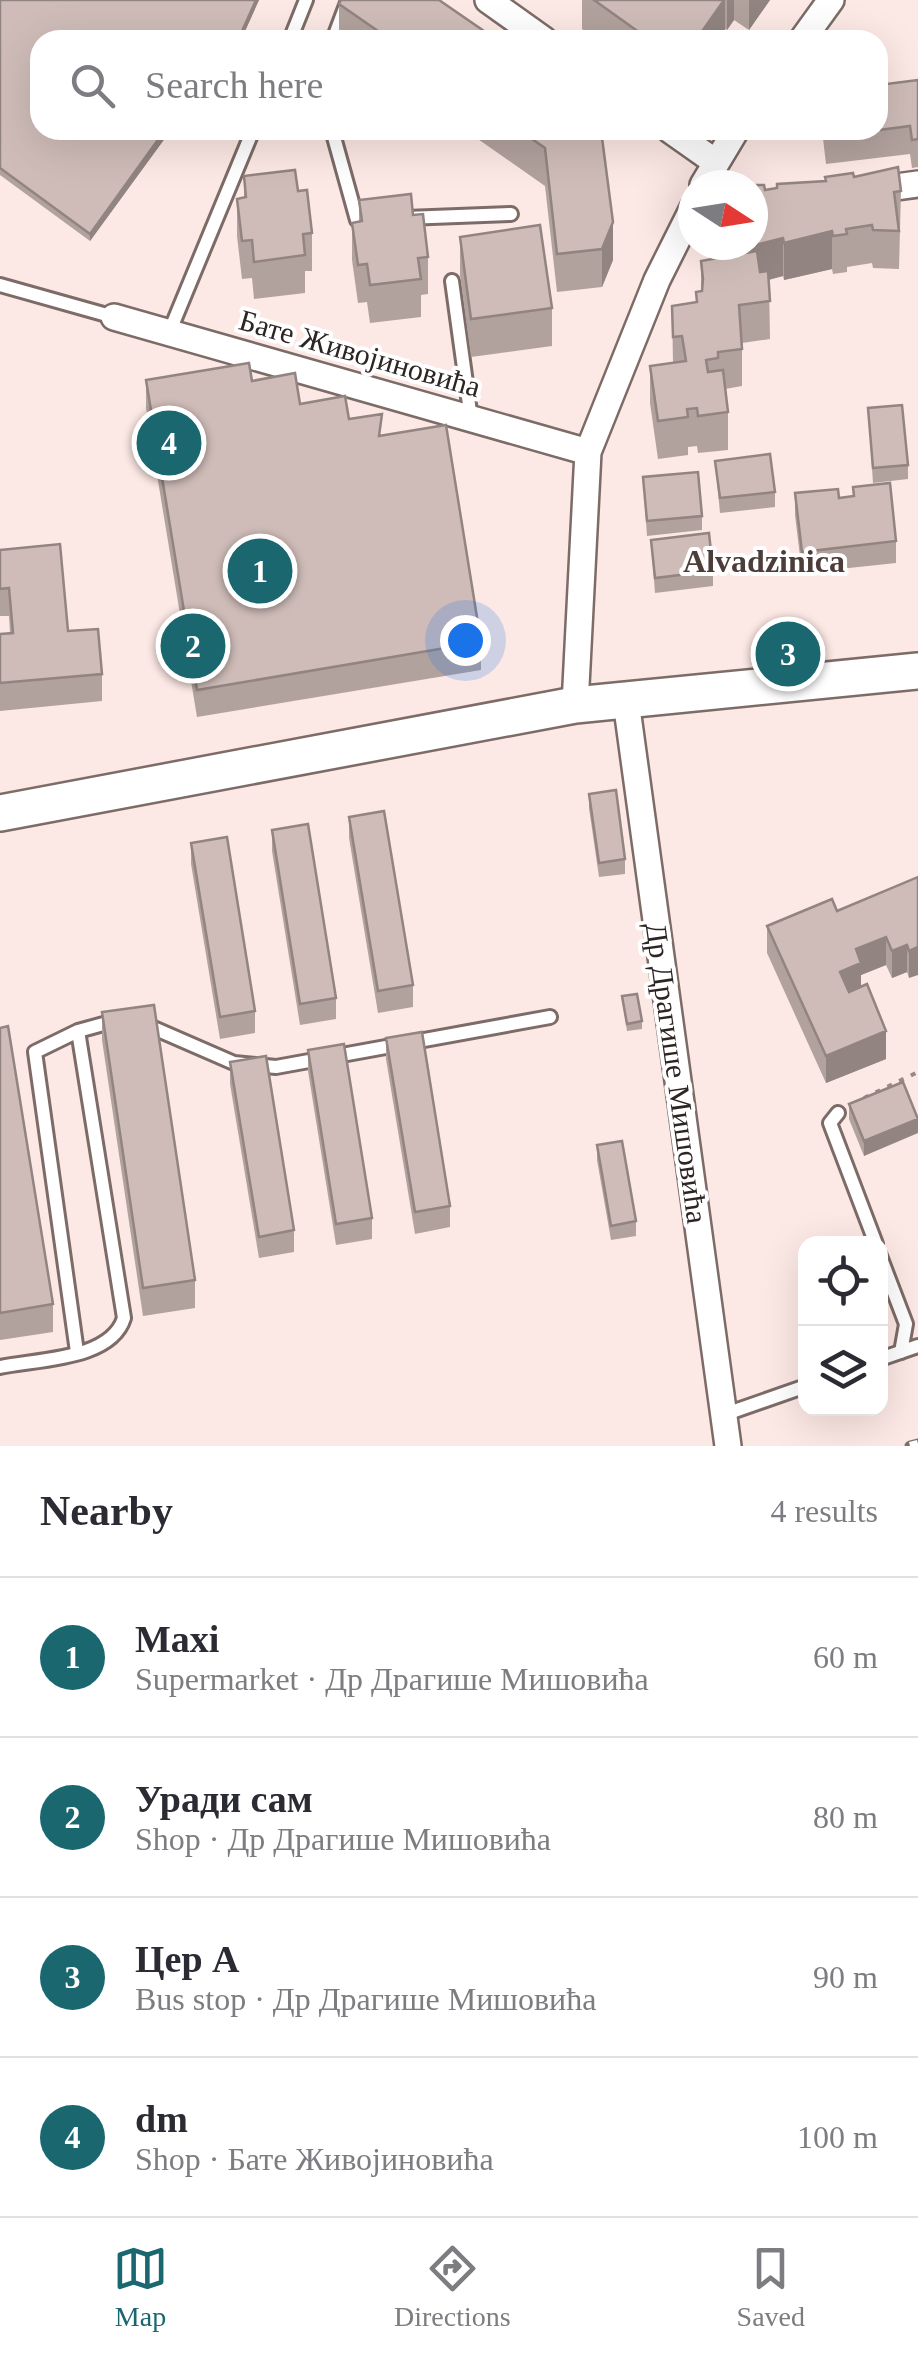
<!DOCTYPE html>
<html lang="en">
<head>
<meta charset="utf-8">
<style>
	:root { --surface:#fff; --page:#f7f7f7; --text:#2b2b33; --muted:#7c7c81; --line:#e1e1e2; --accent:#1b6770 }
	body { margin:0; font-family:"Times New Roman",serif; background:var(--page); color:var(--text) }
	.controls { position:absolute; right:30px; bottom:30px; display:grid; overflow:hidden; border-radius:20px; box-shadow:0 10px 40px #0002 }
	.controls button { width:90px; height:90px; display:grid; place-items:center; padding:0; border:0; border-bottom:2px solid var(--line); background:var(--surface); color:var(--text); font:50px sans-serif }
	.compass { position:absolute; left:678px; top:170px; width:90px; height:90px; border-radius:50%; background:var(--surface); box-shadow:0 10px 40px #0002; rotate:102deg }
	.you { position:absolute; left:465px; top:640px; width:35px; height:35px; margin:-25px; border:8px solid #fff; border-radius:50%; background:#1a73e8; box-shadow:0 0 0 15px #1a73e833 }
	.badge { display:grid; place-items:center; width:65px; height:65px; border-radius:50%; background:var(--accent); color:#fff; font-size:32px; font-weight:700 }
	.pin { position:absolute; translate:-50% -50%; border:5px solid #fff; box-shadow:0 2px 10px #0006 }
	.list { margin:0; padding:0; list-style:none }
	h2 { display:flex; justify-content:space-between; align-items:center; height:130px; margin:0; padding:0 40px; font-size:42px }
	h2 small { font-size:32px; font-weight:400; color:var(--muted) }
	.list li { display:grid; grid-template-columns:65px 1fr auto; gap:30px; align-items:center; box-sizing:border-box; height:160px; padding:0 40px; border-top:2px solid var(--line) }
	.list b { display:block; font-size:38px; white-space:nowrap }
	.list p { margin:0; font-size:32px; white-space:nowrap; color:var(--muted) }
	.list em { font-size:32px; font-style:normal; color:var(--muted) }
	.icon { flex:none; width:55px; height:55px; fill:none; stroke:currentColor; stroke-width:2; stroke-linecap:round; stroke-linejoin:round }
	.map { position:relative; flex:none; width:918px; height:1446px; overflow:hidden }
	.search { position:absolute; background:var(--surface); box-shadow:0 10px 40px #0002; left:30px; right:30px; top:30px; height:110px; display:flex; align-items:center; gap:25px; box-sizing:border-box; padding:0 35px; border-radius:30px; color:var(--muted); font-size:38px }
	.sheet { height:770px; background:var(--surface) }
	nav { display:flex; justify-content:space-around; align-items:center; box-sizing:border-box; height:140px; border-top:2px solid var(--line); background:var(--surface); font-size:28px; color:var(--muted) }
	nav a { display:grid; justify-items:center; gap:5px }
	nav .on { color:var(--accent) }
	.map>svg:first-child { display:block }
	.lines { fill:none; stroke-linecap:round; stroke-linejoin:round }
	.lane-casing { stroke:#7c6b67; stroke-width:18 }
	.street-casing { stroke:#7c6b67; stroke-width:30 }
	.secondary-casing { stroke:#7c6b67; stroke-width:40 }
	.path { stroke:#978986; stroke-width:4; stroke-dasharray:5 8; stroke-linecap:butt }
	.lane { stroke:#fff; stroke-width:12 }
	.street { stroke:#fff; stroke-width:25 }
	.secondary { stroke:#fff; stroke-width:35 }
	.rail-casing { stroke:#7a6f6c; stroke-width:11 }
	.rail { stroke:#fff; stroke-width:8; stroke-dasharray:22; stroke-linecap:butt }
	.wall { fill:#b2a29e }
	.shaded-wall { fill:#918481 }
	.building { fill:#cfbcb8; stroke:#918481; stroke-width:2.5 }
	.labels { text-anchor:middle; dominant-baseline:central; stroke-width:8; stroke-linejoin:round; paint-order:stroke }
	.street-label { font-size:30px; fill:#2c2523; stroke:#fff }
	.neighbourhood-label { font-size:32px; font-weight:bold; fill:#4d3d3a; stroke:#fff }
</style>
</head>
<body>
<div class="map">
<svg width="918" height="1446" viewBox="0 0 918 1446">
	<rect width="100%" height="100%" fill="#fce8e4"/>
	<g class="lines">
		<defs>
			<path id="lane" d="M290,40L306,0
				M333,40L348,0
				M332,130L357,220L376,219
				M406,218L511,214
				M452,281L471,419
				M0,285L114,317
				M169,333L253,130
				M142,1023L234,1063L276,1067L550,1017
				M838,1113L830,1123L876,1244
				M880,1256L906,1324L901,1352
				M77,1352L35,1052L78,1031L118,1020
				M880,1359L918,1346
				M0,1367C38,1359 111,1360 124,1318L78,1031
				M723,1415L806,1386"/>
			<path id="street" d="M488,0L544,40
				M802,40L831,0
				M670,130L714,161
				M703,185L736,130
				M867,191L918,184
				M114,317L588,452
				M626,701L728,1446
				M575,705L588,452L657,280L693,208"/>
			<path id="secondary" d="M0,813L575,705L918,671"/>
		</defs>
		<use href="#lane" class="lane-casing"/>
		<use href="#street" class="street-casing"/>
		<use href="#secondary" class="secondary-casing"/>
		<path class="path" d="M864,1098L918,1072"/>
		<use href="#lane" class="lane"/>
		<use href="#street" class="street"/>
		<use href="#secondary" class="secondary"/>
		<defs>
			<path id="rail" d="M910,1446L918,1444"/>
		</defs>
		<use href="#rail" class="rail-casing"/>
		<use href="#rail" class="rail"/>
	</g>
	<path class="wall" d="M0,0H259L241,40H40L171,130L90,241L0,175Z
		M582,0H770L749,30L734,20L727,30L725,29V36L722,40H597L582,29Z
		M339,4L497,40H339Z
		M918,80V167L912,168L910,154L826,164L822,130H878Z
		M465,130H601L613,260L602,287L557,292L545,186Z
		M244,176L298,191L312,233V271H305V293L254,299L252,278L242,279L237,236V199L244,198Z
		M854,177L901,191L899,269L873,268L872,263L847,267V272L833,274L832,269L784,280L783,276L769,280L770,339L742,343V386L725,389L728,412V450L698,453L697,446L688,447V455L658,459L650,403V366L673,363L672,306L696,303V292L701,291V261L736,255V245H753L765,190Z
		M359,200L413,215L428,257V294L421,295V317L370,323L367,302L358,303L352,260V223L359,222Z
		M460,237L552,308V346L471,357L460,275Z
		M146,380L252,381L300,404L382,435L481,642V670L197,717L146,408Z
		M868,408L908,465V479L873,483Z
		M715,461L775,492V507L720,513Z
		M643,477L702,516V530L647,536Z
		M853,487L896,541V563L802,573L795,515V493L839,498L853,496Z
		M651,540L713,571V586L655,593Z
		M0,550L102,674V701L0,711V634L10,633L9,616H0Z
		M589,794L625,859V874L599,877L589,808Z
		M349,817L413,985V1007L378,1013L349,838Z
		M272,830L336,998V1019L300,1025L272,851Z
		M191,843L255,1011V1033L220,1039L191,864Z
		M918,877L909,978L907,972L892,978L886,965L861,975V987L886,1059L826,1083L767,953V926L837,911Z
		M622,996L642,1021V1029L627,1031Z
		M102,1012L195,1280V1308L143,1316L102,1040Z
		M0,1028L53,1304V1332L0,1340Z
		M386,1038L450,1206V1227L415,1234L386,1059Z
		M308,1050L372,1218V1239L336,1245L308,1071Z
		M230,1062L294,1230V1252L259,1258L230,1084Z
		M849,1104L918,1118L864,1156L849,1119Z
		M597,1145L636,1221V1236L611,1240L597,1160Z"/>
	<path class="shaded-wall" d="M256,0H259L241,40H238Z
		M724,0H725V36L722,40H696Z
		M727,0H734V20L727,30Z
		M749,0H770L749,30Z
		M165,130H171L90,241V234Z
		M613,222V260L602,287V249Z
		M832,231V269L784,280V243Z
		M783,238V276L740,287V249Z
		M886,937V965L861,975V991L840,999V972L856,949Z
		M907,945V972L892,978V951Z
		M918,947V975L909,978V951Z
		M886,1031V1059L826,1083V1056Z
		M918,1119V1133L864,1156V1141Z"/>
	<path class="building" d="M0,0H256L238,40H40V130H165L90,234L0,168Z
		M341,0H439L497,40H391L339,4Z
		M594,0H724L696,40H650Z
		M738,33L748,40H733Z
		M918,80V139L912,140L910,126L826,137L825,130H878V85Z
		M519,130H601L613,222L602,249L557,254L545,148Z
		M898,167L901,191L894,192L899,231L873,230L872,225L846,229L847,234L833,236L832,231L784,243L783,238L740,249L739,245H753V185H764L765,190L777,188V184L826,181L825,177L853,173L854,177Z
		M295,170L298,191L307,190L312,233L303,234L305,255L254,262L252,240L242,241L237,199L246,197L244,176Z
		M411,194L413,215L423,214L428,257L418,258L421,279L370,285L367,264L358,265L352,223L362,221L359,200Z
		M540,225L552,308L471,319L460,237Z
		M757,251L760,272L768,271L770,301L739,305L742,349L718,352V358L706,360L708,372L723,370L728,412L698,416L697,408L687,409L688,417L658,421L650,366L686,361L682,336L673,337L672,306L697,302L696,292L702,291L703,279L701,261Z
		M249,363L252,381L295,373L300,404L345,396L349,419L382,414L379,436L446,425L481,642L197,690L146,380Z
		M902,405L908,465L873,468L868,408Z
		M770,454L775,492L720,498L715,461Z
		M698,472L702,516L647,521L643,477Z
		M890,483L896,541L802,552L795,493L838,489L839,498L854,496L853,487Z
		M709,533L713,571L655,578L651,540Z
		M60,544L68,631L98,629L102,674L0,683V634L13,633L9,588L0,589V550Z
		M616,790L625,859L599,863L589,794Z
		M384,811L413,985L378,991L349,817Z
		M308,824L336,998L300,1004L272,830Z
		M227,837L255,1011L220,1017L191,843Z
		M918,877V947L909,951L907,945L892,951L886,937L856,949L861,963L840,972L849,992L867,984L886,1031L826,1056L767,926L832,899L837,911Z
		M637,994L642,1021L627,1024L622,996Z
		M154,1005L195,1280L143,1288L102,1012Z
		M8,1026L53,1304L0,1313V1028Z
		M422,1032L450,1206L415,1212L386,1038Z
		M344,1044L372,1218L336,1224L308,1050Z
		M266,1056L294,1230L259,1237L230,1062Z
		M903,1082L918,1119L864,1141L849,1104Z
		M622,1141L636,1221L611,1226L597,1145Z"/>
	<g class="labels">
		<g class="street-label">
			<text transform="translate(360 353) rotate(16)">Бате Живојиновића</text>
			<text transform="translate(677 1073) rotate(82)">Др Драгише Мишовића</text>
		</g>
		<g class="neighbourhood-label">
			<text x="764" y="561">Alvadzinica</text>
		</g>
	</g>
</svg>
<div class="controls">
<button><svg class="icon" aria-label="locate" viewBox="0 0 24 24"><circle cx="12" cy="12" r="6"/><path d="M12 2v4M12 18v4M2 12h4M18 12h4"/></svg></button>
<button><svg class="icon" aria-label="layers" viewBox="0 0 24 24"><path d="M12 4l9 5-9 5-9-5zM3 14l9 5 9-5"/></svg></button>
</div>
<svg class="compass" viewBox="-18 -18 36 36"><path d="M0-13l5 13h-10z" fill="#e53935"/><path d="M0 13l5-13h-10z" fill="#7c7c81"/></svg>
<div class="you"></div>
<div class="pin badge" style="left:260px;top:571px">1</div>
<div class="pin badge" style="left:193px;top:646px">2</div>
<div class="pin badge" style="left:788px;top:654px">3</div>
<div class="pin badge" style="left:169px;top:443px">4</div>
<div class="search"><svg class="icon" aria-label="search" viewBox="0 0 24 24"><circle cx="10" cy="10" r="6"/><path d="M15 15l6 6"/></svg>Search here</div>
</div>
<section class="sheet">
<h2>Nearby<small>4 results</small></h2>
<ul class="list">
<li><span class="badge">1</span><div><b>Maxi</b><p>Supermarket · Др Драгише Мишовића</p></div><em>60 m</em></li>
<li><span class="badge">2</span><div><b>Уради сам</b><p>Shop · Др Драгише Мишовића</p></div><em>80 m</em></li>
<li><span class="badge">3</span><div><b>Цер А</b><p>Bus stop · Др Драгише Мишовића</p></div><em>90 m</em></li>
<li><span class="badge">4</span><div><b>dm</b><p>Shop · Бате Живојиновића</p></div><em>100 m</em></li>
</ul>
</section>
<nav>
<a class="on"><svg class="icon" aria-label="map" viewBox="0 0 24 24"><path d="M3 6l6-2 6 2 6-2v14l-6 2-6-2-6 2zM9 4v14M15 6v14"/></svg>Map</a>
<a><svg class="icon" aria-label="directions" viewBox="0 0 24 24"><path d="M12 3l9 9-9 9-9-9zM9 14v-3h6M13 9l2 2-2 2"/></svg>Directions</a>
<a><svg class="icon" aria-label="saved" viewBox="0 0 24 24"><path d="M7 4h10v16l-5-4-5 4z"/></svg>Saved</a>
</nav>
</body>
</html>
